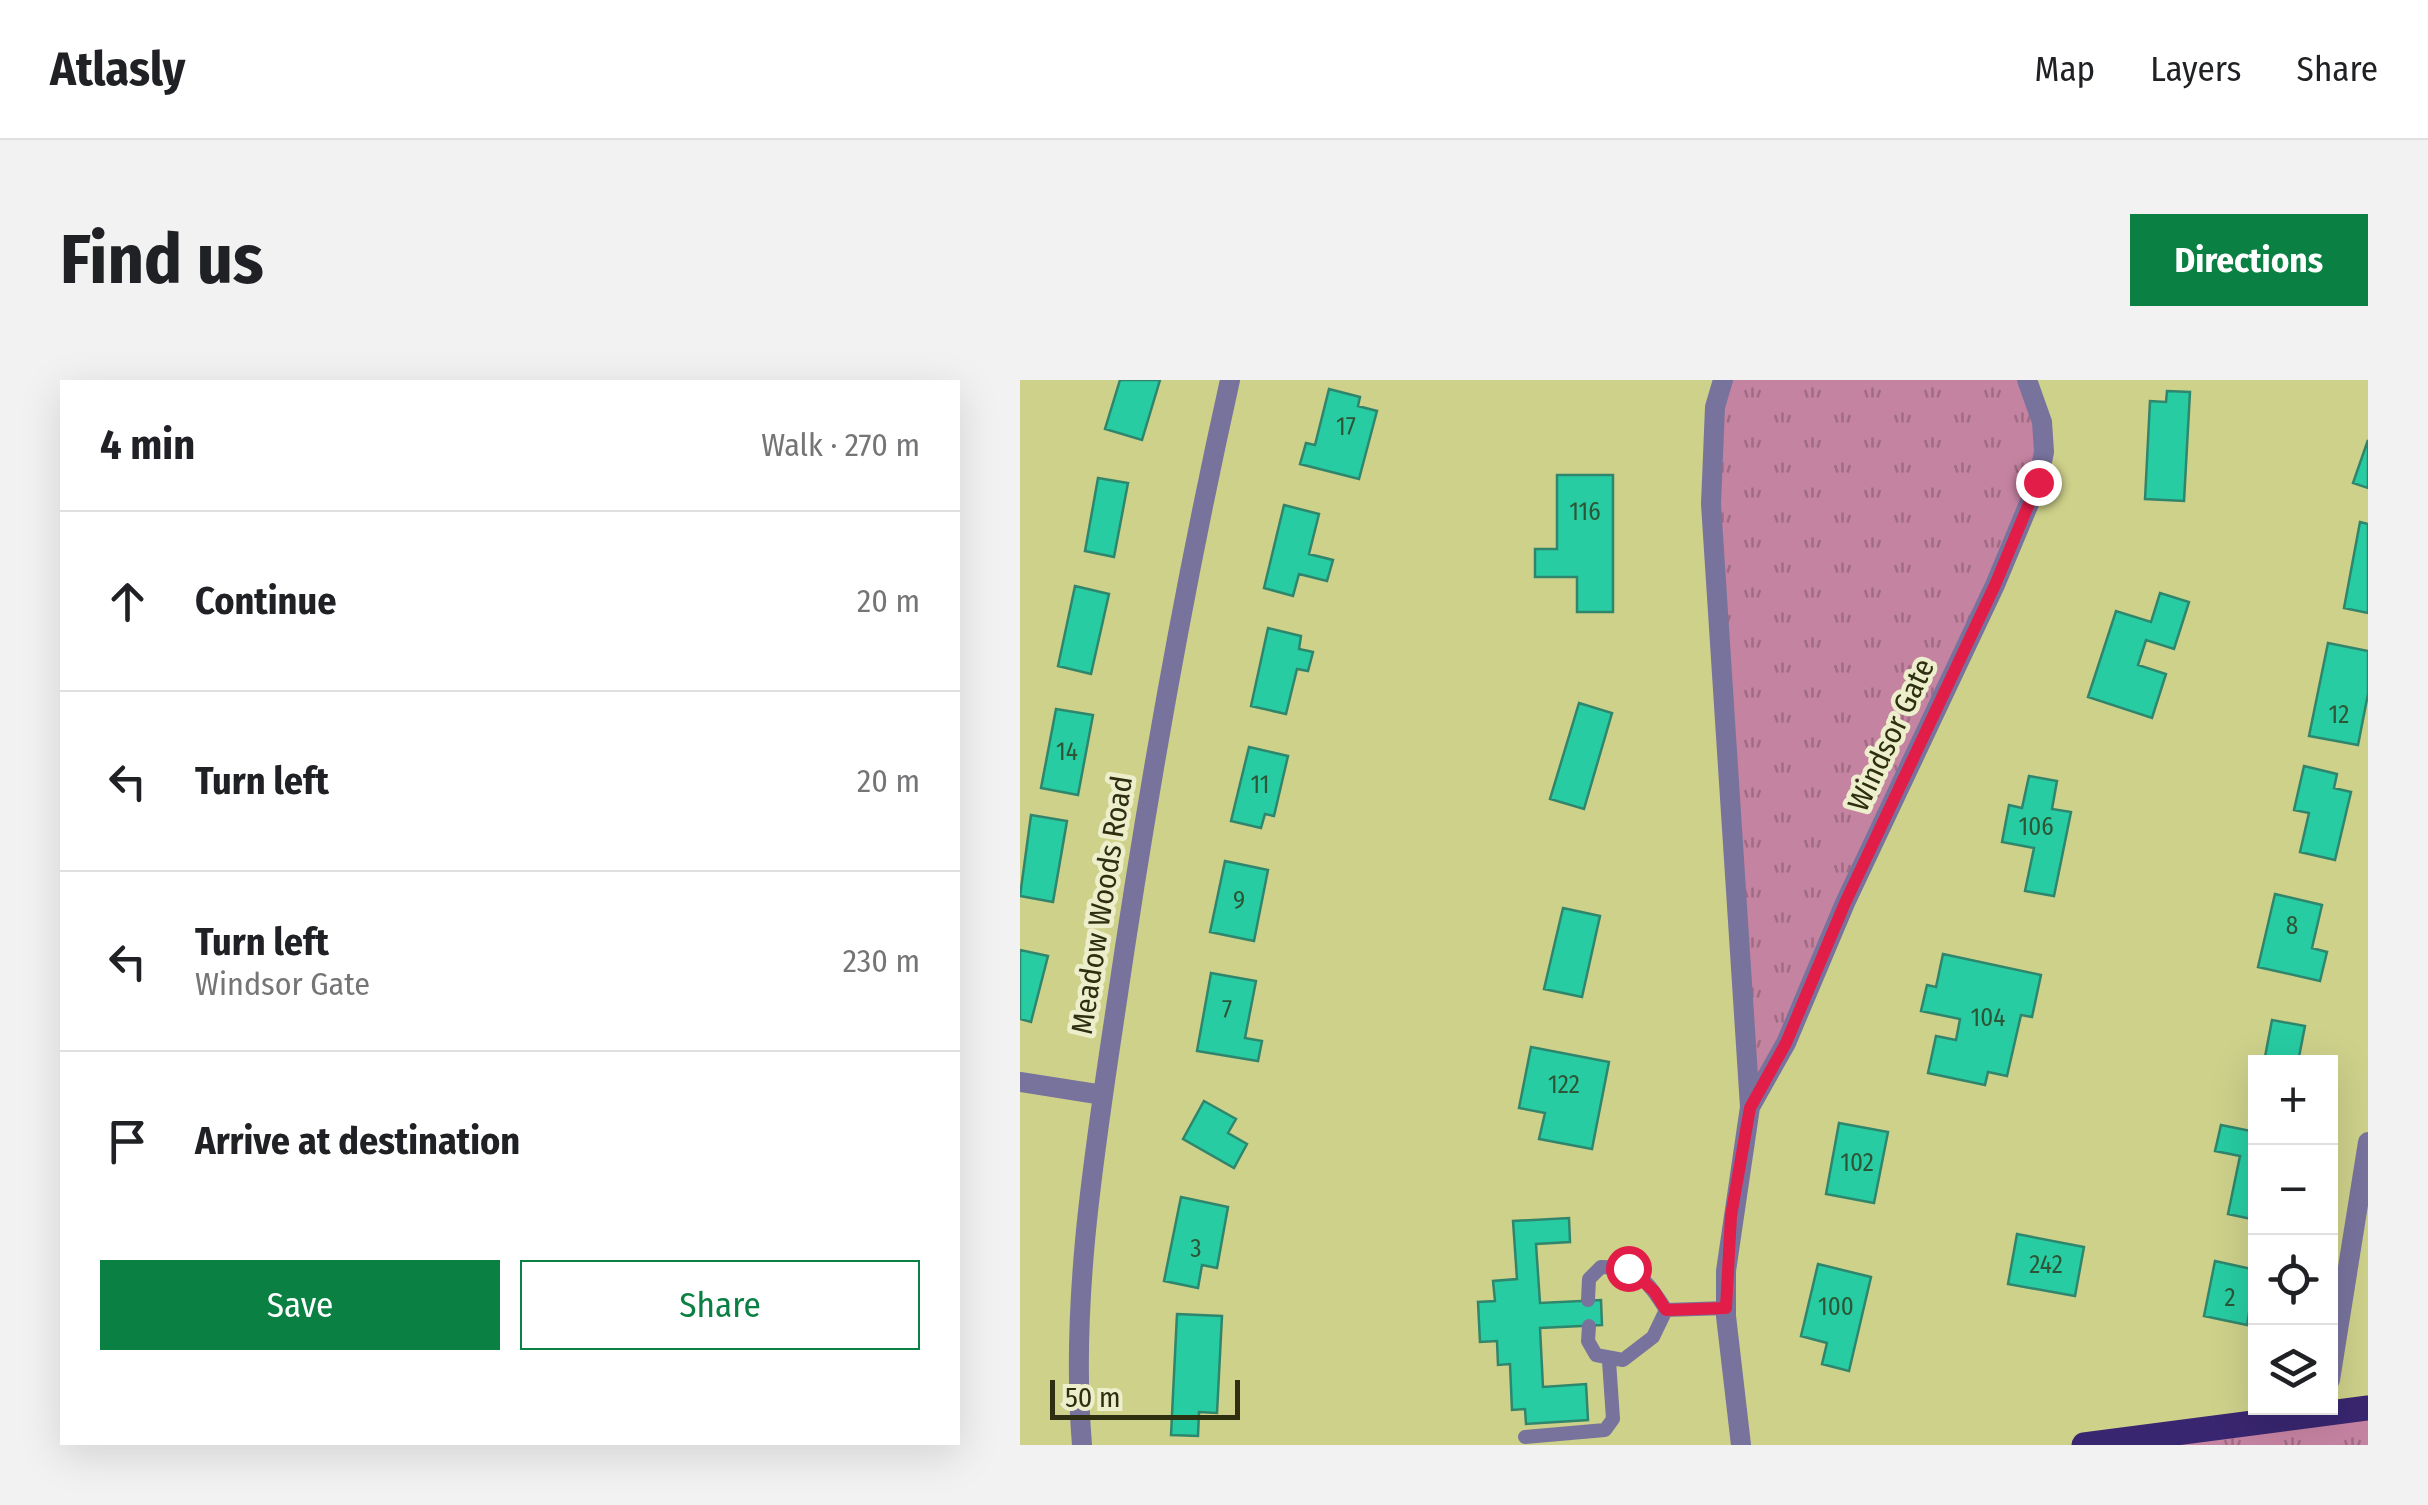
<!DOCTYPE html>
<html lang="en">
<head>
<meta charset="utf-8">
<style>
	:root { --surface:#fff; --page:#f2f2f2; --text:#202124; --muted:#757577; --line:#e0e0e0; --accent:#0b8043 }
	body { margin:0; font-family:"Fira Sans Condensed",sans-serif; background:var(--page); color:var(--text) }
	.controls { position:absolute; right:30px; bottom:30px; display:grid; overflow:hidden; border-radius:0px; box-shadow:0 10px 40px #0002 }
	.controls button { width:90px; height:90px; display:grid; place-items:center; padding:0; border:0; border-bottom:2px solid var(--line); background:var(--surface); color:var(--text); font:50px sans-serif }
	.scale { position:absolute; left:30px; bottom:25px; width:190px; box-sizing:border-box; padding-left:10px; border:5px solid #2e2e11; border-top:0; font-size:28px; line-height:35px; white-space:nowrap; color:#2e2e11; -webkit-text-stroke:8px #edefcc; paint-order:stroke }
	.stop { position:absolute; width:30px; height:30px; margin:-22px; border:8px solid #e11d48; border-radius:50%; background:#fff }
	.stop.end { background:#e11d48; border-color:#fff; box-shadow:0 2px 10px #0008 }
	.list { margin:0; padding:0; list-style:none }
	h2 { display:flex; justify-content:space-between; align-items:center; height:130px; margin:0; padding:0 40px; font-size:42px }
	h2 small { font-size:32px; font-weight:400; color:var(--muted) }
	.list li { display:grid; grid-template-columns:65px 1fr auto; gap:30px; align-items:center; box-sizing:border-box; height:180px; padding:0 40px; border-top:2px solid var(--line) }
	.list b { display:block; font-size:38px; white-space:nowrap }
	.list p { margin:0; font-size:32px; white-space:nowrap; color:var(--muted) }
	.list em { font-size:32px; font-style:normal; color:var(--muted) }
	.actions { display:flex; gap:20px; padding:30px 40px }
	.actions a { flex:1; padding:22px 0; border:2px solid var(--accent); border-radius:0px; text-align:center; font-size:35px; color:var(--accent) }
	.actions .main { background:var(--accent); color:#fff }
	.icon { flex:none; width:55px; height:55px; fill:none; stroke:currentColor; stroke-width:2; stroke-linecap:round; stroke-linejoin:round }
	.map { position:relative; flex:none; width:1348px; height:1065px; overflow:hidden; border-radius:0px }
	header { display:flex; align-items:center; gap:60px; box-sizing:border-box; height:140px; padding:0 50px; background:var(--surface); border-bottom:2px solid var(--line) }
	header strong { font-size:48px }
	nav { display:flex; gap:55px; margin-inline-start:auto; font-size:35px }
	.intro { display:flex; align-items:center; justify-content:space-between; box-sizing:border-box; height:240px; padding:0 60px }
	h1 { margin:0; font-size:70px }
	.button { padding:25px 45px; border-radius:0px; background:var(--accent); color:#fff; font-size:35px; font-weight:700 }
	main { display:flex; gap:60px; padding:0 60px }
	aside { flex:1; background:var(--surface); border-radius:0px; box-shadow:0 10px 40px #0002 }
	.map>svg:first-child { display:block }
	.grass { fill:url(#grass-tufts) }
	.building { fill:#27cca2; stroke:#2f866c; stroke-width:2.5 }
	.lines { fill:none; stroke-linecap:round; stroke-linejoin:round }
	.service { stroke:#78739d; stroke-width:14 }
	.minor { stroke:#78739d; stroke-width:20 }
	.primary { stroke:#392670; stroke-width:25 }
	.route { stroke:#e11d48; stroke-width:12 }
	.labels { text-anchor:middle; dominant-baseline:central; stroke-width:9; stroke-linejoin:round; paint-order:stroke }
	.number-label { font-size:25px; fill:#2c5635 }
	.street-label { font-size:30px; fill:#2e2e11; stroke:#edefcc }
</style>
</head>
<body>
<header>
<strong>Atlasly</strong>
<nav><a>Map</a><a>Layers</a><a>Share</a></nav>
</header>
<div class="intro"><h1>Find us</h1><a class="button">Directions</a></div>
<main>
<aside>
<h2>4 min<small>Walk · 270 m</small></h2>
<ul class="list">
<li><svg class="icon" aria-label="ahead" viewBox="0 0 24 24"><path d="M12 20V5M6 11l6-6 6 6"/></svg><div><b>Continue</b></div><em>20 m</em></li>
<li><svg class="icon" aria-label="left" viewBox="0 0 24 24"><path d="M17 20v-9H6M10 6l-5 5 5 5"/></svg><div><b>Turn left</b></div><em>20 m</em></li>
<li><svg class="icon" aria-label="left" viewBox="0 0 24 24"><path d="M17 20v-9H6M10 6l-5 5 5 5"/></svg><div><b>Turn left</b><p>Windsor Gate</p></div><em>230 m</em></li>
<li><svg class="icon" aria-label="arrive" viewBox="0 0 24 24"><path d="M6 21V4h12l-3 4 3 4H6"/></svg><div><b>Arrive at destination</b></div></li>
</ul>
<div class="actions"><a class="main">Save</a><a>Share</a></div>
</aside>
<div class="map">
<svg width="1348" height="1065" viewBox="0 0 1348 1065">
	<defs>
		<pattern id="grass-tufts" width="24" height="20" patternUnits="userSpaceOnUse" patternTransform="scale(2.5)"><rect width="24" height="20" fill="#c583a2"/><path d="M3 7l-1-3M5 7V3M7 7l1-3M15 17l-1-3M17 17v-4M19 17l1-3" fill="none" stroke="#a06c83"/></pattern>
	</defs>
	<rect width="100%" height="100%" fill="#ced18a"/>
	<path class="grass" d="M703,0H1007L1024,72L730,727L691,124Z
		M1348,1032V1065H1090Z"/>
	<path class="building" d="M100,0H140L122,60L85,49Z
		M309,9L340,17L338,26L357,31L339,99L280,84L286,63L295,65Z
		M1147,11L1170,12L1164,121L1125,119L1130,21L1146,22Z
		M1348,60V108L1333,103Z
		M537,95H593V232H557V197H515V169H537Z
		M78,98L108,103L94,177L65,171Z
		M264,125L299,134L289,174L313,180L307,201L279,194L273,216L244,208Z
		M1340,142L1348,144V233L1324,228Z
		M55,206L89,214L71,294L38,286Z
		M1140,213L1169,222L1154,269L1126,260L1118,285L1146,294L1132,338L1068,317L1096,231L1131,242Z
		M248,248L281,256L279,269L293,272L288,291L277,289L266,334L231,326Z
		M1308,263L1348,271V314L1338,365L1289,356Z
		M559,323L592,333L564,429L530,419Z
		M36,329L73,335L58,415L21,408Z
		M229,367L268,376L254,436L245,434L241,448L211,441Z
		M1284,386L1317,394L1314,408L1331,412L1315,480L1280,472L1289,433L1274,430Z
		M1009,396L1037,401L1032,429L1051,432L1034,516L1005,511L1014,468L982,462L989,425L1002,428Z
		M11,435L47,441L33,522L0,516Z
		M205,481L248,490L234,561L190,552Z
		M1255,514L1302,525L1292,568L1307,572L1300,601L1238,587Z
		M543,528L580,536L562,617L524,609Z
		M0,570L28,576L11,642L0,639Z
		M923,574L1021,595L1012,637L1001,635L987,696L968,692L965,705L908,693L916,656L936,660L940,639L901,631L907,605L916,607Z
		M191,593L236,601L225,658L242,661L238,681L177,671Z
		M1252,640L1285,646L1278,682H1244Z
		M511,667L589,682L572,769L519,759L525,733L499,728Z
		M184,721L216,739L208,753L227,764L214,788L163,759Z
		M819,743L868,752L854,823L806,814Z
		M1201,745L1236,752V840L1208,834L1220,776L1195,771Z
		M161,817L208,827L197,888L182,885L178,908L144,901Z
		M549,838L550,862L516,864L520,923L581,920L582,945L520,948L523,1007L566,1004L568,1040L506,1044L505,1029L492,1030L490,984L478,985L477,961L460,962L458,922L475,921L473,901L497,899L493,841Z
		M997,854L1064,867L1055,916L988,904Z
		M1195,881L1236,890L1227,945L1184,936Z
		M798,884L851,897L829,991L802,984L807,963L781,956Z
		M157,934L202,936L197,1033L179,1032L178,1056L151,1055Z"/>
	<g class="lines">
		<path class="service" d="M568,920L569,899L581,887C618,888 626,899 646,930L706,928
			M569,946L568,961L576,975L603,980L633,957L646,930
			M505,1057L585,1050L593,1039L589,981"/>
		<path class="minor" d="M703,0L695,27L691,124L730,727L766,663L825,523L975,205L1018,102L1024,72L1022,42L1007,0
			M0,702L83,715
			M1310,1000L1348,762
			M62,1065C50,923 74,775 95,634C126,422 163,210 210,0
			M721,1065L706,936V891L730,727"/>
		<path class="primary" d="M1064,1065L1348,1028"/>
	</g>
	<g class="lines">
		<path class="route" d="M608,888L634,911L646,930L706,928L711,836L730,728L766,663L825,523L975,205L1018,102"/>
	</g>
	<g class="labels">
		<g class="number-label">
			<text x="326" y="47">17</text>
			<text x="565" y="132">116</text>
			<text x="1319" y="335">12</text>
			<text x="47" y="372">14</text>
			<text x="240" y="405">11</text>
			<text x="1016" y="447">106</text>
			<text x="219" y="521">9</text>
			<text x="1272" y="546">8</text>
			<text x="207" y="630">7</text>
			<text x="968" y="638">104</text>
			<text x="544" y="705">122</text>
			<text x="837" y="783">102</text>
			<text x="176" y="869">3</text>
			<text x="1026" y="885">242</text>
			<text x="1210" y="918">2</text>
			<text x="816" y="927">100</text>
		</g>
		<g class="street-label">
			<text transform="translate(871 355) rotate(-65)">Windsor Gate</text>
			<text transform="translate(82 525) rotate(-81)">Meadow Woods Road</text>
		</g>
	</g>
</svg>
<div class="controls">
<button>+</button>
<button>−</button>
<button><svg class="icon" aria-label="locate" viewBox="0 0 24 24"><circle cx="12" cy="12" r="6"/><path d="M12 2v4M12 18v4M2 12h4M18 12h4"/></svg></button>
<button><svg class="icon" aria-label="layers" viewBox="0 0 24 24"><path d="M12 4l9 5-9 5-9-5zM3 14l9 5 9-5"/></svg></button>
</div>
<div class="scale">50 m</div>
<div class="stop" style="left:608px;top:888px"></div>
<div class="stop end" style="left:1018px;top:102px"></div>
</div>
</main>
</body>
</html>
